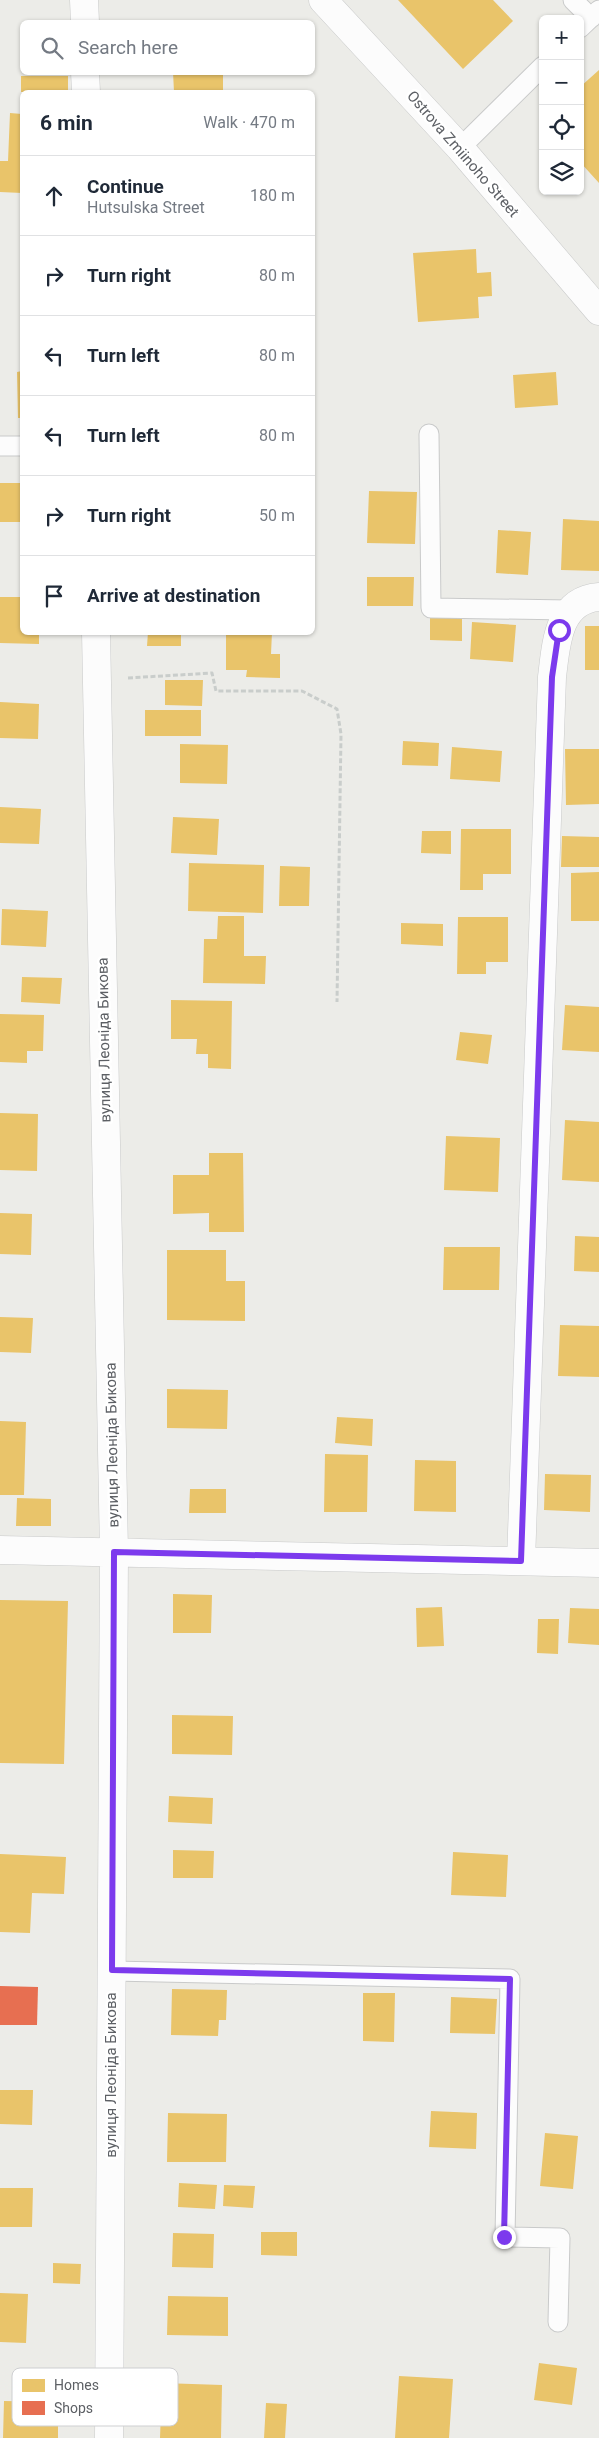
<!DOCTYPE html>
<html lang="en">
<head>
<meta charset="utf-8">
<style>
	:root { --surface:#fff; --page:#f2f2f3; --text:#1f2937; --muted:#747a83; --line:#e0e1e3 }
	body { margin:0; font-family:Roboto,sans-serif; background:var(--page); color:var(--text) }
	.controls { position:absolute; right:15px; top:15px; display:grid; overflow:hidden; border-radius:8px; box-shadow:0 1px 4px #0004 }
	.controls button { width:45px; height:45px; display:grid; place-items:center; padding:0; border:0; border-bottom:1px solid var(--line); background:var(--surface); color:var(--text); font:25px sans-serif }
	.stop { position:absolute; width:15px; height:15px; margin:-11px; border:4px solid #7c3aed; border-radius:50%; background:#fff }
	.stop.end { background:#7c3aed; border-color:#fff; box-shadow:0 1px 5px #0008 }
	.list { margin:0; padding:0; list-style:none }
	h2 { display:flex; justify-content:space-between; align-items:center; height:65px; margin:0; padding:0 20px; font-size:21px }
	h2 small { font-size:16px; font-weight:400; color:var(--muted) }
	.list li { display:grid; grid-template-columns:32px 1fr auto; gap:15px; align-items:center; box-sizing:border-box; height:80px; padding:0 20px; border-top:1px solid var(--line) }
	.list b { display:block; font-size:19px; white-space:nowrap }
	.list p { margin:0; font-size:16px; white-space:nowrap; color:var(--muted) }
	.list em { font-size:16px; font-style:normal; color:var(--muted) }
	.icon { flex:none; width:28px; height:28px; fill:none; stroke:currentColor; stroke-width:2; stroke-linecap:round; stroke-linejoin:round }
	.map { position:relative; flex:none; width:599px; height:2438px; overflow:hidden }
	.search { position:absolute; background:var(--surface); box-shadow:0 1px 4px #0004; left:20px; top:20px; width:295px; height:55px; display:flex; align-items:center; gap:12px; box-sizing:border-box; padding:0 18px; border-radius:8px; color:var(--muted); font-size:19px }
	.panel { position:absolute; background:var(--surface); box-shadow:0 1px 4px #0004; left:20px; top:90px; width:295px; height:545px; border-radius:8px }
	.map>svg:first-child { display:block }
	.homes { fill:#e9c46a }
	.shops { fill:#e76f51 }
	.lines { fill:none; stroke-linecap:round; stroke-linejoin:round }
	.service-casing { stroke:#c9caca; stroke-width:21 }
	.minor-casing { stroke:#c9caca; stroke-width:29 }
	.path { stroke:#c9cdcb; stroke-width:3; stroke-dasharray:5 2.5; stroke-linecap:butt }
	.service { stroke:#fcfcfc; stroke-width:19 }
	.minor { stroke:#fcfcfc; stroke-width:28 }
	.route { stroke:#7c3aed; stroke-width:6 }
	.labels { text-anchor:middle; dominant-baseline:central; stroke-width:5; stroke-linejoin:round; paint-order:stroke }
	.street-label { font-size:15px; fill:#5d6065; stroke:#fff }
	.key { fill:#fff; stroke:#cecfd1; stroke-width:1 }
	.key-label { font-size:14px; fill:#5d6065 }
</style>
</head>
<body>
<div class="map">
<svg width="599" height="2438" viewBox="0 0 599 2438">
	<rect width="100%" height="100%" fill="#ecece8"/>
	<path class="homes" d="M398,0H493L513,21L463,69Z
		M599,70V183L580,162V87Z
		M173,72H223V92H174Z
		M21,76H68V92H21Z
		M10,113L22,114V193L0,192V161H8Z
		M476,249L477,273L491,272L492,296L478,297L479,318L418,322L413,253Z
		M22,371V418H18L17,372Z
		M556,372L558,405L515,408L513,375Z
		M0,483H22V522H0Z
		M369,491L417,492L415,544L367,543Z
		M563,519L599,521V571L561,570Z
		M498,530L531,532L528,575L496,573Z
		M367,577H414L413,606H367Z
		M0,597H22V632H39V644L0,643Z
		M430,617L462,618V641L430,640Z
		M472,622L516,625L513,662L470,659Z
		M585,626H599V670H585Z
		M148,632H181V646H147Z
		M226,632H272L271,654H280V678L246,677L247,670H226Z
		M165,680H203L202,706L165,705Z
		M0,702L39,704L38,739L0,738Z
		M145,710H201V736H145Z
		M403,741L439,743L438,766L402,765Z
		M180,744L228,745L227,784L180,783Z
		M452,747L502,751L500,782L450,779Z
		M565,749H599V804L566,805Z
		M0,807L41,809L39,844L0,843Z
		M173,817L219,819L217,855L171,853Z
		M461,829H511V874H483V890H460Z
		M422,831H451V854L421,853Z
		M562,836L599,837V867H561Z
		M189,863L264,865L263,913L188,911Z
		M280,866L310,867L309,906H279Z
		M599,872V921H571V873Z
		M2,909L48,911L46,947L1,945Z
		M218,916H244V956H266L265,984L203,983L204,939H217Z
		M458,917H508V962H486V974H457Z
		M401,923L443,924V946L401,944Z
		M22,977L62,978L60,1004L21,1002Z
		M171,1000L232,1001L231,1069L208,1068V1054H196L197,1039H171Z
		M565,1005L599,1007V1052L562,1050Z
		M0,1014L44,1015L43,1051H27V1063L0,1062Z
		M460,1032L492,1035L488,1064L456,1060Z
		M0,1113L38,1114L37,1171L0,1170Z
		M565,1120L599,1122V1182L562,1180Z
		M446,1136L500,1138L498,1192L444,1190Z
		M209,1153H243L244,1232H209V1213L173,1214V1175H209Z
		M0,1213L32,1214L31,1255L0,1254Z
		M575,1236L599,1237V1272L574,1271Z
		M444,1247H500L499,1290H443Z
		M167,1250H226V1281H245V1321L167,1320Z
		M0,1317L33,1318L31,1353L0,1352Z
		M560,1325L599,1326V1377L558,1376Z
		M167,1389L228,1390L227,1429L167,1428Z
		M337,1417L373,1419L372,1446L335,1443Z
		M0,1421L26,1422L24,1495H0Z
		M325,1454L368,1455L367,1512H324Z
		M415,1460L456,1461V1512L414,1511Z
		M545,1474L591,1475L590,1512L544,1510Z
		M190,1489H226V1513H189Z
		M17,1498L51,1499V1526H16Z
		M173,1594L212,1595L211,1633H173Z
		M0,1600L68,1601L64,1764L0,1763Z
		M442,1607L444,1646L417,1647L416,1608Z
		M570,1608L599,1609V1645L568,1643Z
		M538,1619H559L558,1654L537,1653Z
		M172,1715L233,1716L232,1755L172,1754Z
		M169,1796L213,1798L212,1824L168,1822Z
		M173,1850L214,1851L213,1878H173Z
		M453,1852L508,1855L506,1897L451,1895Z
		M0,1854L66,1857L64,1894L32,1893L30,1933L0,1932Z
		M172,1989L227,1990L226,2020H219L218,2036L171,2035Z
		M363,1993H395L394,2042L363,2041Z
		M451,1997L497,1999L495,2034L450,2033Z
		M0,2090H33L32,2125L0,2124Z
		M431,2111L477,2113L476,2149L429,2147Z
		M168,2113L227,2114L226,2162H167Z
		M545,2133L578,2136L573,2189L540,2186Z
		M179,2183L217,2185L215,2209L178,2207Z
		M224,2185L255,2186L253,2208L223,2206Z
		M0,2188H33L32,2227H0Z
		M261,2232H297V2256L261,2255Z
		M173,2233L214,2234L213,2268L172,2267Z
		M53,2263L81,2264L80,2284L53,2283Z
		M0,2293L28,2294L26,2343L0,2342Z
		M168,2296L228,2297V2336L167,2335Z
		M539,2363L577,2368L572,2405L534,2400Z
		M399,2376L453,2379L449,2438H395Z
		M162,2383L222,2385L221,2438H160Z
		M4,2401L58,2402V2438H3Z
		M266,2403L287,2404L285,2438H264Z"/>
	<path class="shops" d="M0,1986L38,1987L37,2025H0Z"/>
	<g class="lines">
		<defs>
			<path id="service" d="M573,0L591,18
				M580,28L599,10
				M460,148L543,66
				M429,434L431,608L569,610
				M0,446H22
				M112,1971L510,1979L505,2237L560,2238L558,2322"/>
			<path id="minor" d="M84,0L85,22
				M323,0L460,148L599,311
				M85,72L86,92
				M96,632L114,1552L109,2438
				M0,1550L599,1563
				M521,1561L552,677C556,646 557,600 599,597"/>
		</defs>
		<use href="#service" class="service-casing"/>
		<use href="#minor" class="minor-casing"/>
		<path class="path" d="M128,678L212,673L216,691H302L337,709L341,734L337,1002"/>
		<use href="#service" class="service"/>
		<use href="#minor" class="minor"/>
	</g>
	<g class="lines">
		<path class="route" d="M504,2237L510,1979L112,1970L114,1552L521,1561L552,677L559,630"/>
	</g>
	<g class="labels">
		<g class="street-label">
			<text transform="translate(463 154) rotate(49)">Ostrova Zmiinoho Street</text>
			<text transform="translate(104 1040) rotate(-91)">вулиця Леоніда Бикова</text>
			<text transform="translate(112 1445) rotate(-91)">вулиця Леоніда Бикова</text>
			<text transform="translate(111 2075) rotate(-90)">вулиця Леоніда Бикова</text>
		</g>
	</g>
	<rect x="12" y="2368" width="166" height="58" rx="8" class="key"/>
	<rect x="22" y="2379" width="23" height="13" fill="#e9c46a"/>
	<rect x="22" y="2401" width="23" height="14" fill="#e76f51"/>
	<g class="key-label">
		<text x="54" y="2390">Homes</text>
		<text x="54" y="2413">Shops</text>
	</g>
</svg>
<div class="controls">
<button>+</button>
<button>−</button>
<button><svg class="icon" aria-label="locate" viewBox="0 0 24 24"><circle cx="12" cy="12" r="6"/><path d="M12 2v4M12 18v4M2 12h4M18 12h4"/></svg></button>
<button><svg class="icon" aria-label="layers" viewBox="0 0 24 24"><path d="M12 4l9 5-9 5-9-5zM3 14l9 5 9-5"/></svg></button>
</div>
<div class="stop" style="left:559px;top:630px"></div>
<div class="stop end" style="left:504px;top:2237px"></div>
<div class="search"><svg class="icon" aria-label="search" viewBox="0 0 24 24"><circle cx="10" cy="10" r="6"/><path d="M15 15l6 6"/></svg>Search here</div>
<section class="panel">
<h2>6 min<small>Walk · 470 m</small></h2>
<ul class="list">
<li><svg class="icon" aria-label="ahead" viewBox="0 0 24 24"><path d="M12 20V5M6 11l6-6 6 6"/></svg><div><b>Continue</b><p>Hutsulska Street</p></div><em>180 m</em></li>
<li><svg class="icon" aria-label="right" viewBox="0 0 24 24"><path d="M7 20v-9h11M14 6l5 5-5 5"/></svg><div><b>Turn right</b></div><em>80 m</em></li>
<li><svg class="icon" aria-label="left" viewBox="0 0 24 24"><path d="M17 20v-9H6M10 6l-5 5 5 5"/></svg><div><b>Turn left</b></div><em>80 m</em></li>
<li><svg class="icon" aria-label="left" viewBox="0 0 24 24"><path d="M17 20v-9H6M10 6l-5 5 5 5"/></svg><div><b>Turn left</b></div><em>80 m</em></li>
<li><svg class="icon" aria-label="right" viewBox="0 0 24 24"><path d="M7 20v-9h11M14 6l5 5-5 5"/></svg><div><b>Turn right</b></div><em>50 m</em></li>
<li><svg class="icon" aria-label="arrive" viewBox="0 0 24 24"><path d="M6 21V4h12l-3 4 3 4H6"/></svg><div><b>Arrive at destination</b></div></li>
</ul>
</section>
</div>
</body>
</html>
